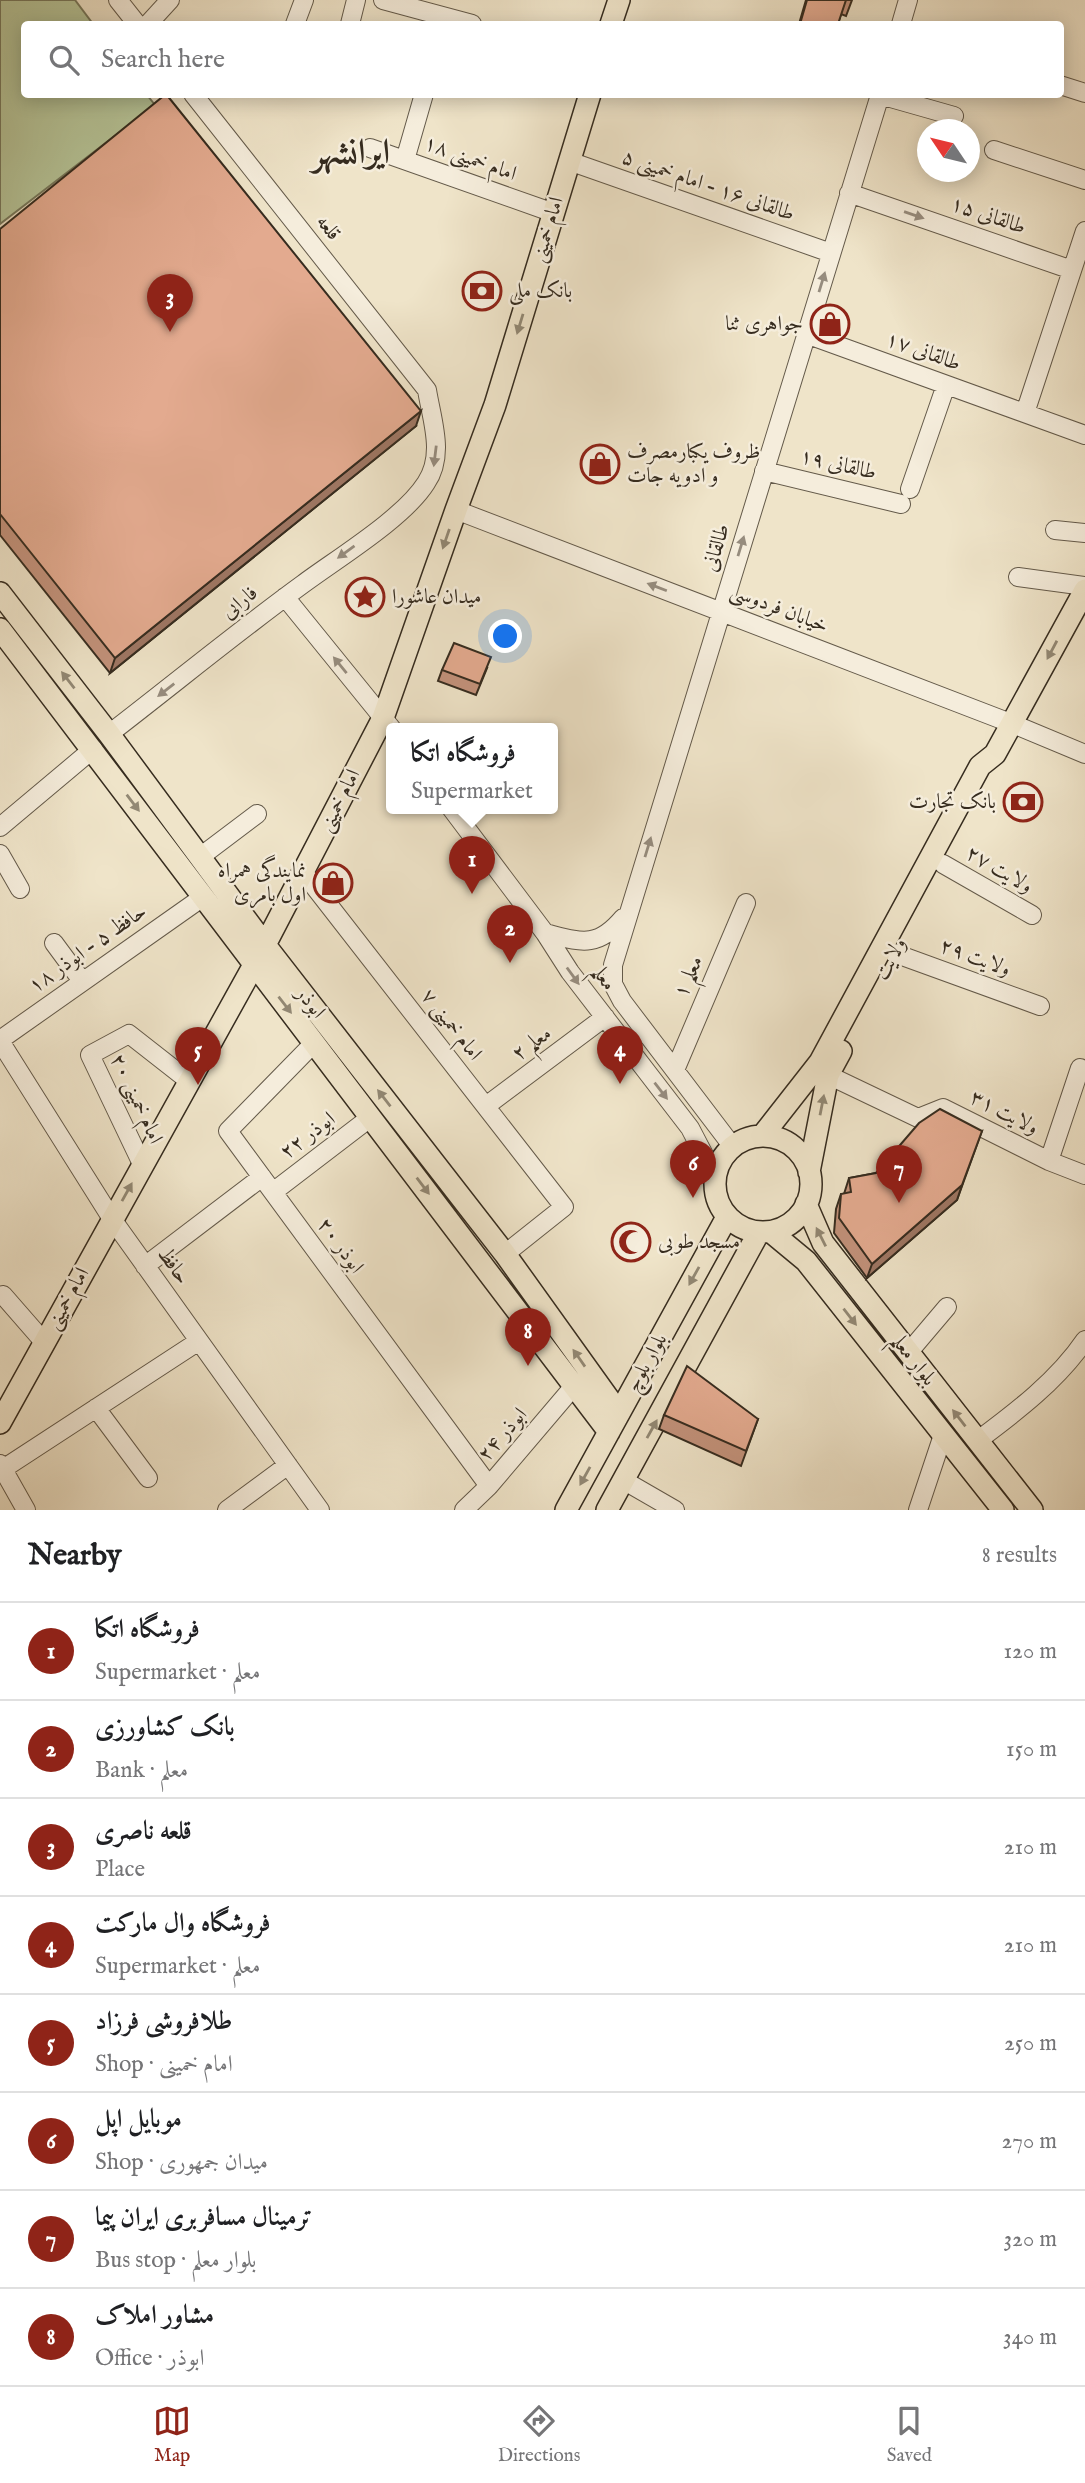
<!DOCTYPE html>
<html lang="en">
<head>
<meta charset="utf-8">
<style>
	:root { --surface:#fff; --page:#f6f6f6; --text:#202124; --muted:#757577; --line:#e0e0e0; --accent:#8f2418 }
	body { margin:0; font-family:"IM FELL English",Amiri,serif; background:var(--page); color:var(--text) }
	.compass { position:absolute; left:917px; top:119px; width:63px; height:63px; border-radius:50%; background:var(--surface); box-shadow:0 4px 18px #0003; rotate:305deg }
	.you { position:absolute; left:506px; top:637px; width:24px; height:24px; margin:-18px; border:5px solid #fff; border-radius:50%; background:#1a73e8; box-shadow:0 0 0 10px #1a73e833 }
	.badge { display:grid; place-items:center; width:46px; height:46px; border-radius:50%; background:var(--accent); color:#fff; font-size:23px; font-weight:700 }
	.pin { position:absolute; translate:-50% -58px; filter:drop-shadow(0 2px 4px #0008) }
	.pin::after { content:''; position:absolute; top:37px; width:24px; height:21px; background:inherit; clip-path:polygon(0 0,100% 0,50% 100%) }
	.popup { position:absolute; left:386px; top:723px; width:172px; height:91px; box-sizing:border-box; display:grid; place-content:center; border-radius:7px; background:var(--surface); filter:drop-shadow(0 2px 5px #0005); font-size:23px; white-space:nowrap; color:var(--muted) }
	.popup b { font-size:26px; color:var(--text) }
	.popup::after { content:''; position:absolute; left:50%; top:100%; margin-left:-14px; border:14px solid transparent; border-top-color:var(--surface) }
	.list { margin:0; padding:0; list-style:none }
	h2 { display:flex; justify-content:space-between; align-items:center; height:91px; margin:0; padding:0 28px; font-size:30px }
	h2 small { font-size:23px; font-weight:400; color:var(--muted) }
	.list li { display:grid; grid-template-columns:46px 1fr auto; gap:21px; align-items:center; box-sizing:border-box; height:98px; padding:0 28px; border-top:2px solid var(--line) }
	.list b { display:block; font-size:26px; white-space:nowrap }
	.list p { margin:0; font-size:23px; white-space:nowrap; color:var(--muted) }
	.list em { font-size:23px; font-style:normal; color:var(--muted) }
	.icon { flex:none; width:38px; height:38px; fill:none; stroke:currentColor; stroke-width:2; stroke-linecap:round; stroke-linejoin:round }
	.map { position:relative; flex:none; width:1085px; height:1510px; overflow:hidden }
	.search { position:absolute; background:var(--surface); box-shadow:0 4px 18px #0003; left:21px; right:21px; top:21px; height:77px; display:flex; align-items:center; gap:18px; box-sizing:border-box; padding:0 24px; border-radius:7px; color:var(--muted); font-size:26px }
	.sheet { height:875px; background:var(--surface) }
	nav { display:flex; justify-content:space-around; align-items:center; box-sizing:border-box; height:98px; border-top:2px solid var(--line); background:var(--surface); font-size:19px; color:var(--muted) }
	nav a { display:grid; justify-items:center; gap:4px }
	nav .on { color:var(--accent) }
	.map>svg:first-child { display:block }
	.green { fill:#b6c599; stroke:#76785c; stroke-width:2 }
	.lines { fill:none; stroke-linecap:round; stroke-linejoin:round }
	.minor-casing { stroke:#645a4a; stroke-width:20 }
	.major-casing { stroke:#362c1f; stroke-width:24 }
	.minor { stroke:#f5eddc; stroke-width:18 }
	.major { stroke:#efe4c9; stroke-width:21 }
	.wall { fill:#c3927b; stroke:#362c1f; stroke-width:2 }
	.shaded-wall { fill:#9f7764; stroke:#362c1f; stroke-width:2 }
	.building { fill:#e3aa8f; stroke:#362c1f; stroke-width:2 }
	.oneway { fill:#968c7e }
	.oneway2 { fill:#928874 }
	.labels { text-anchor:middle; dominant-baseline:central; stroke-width:5; stroke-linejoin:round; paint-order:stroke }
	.street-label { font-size:21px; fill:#362c1f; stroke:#f5eddc }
	.poi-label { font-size:21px; fill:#362c1f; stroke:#f5eddc; text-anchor:start }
	.town-label { font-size:35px; font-weight:bold; fill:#362c1f; stroke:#f5eddc }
</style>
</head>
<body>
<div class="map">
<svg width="1085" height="1510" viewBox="0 0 1085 1510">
	<rect width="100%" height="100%" fill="#efe4c9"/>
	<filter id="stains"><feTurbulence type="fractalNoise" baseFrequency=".00286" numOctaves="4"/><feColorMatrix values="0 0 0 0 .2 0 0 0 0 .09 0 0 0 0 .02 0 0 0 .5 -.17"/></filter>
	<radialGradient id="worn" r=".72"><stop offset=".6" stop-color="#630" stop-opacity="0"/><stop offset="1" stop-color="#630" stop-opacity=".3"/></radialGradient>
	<path class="green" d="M0,0H75L93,24H24V94L147,95L155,105L0,224Z"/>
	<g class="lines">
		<defs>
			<path id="minor" d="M118,0L137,24
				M383,0L472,24
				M148,24L170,0
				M295,24L304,0
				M350,24L356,0
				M901,24L908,0
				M1060,85L1085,93
				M370,148L554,213
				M994,150L1085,180
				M405,160L424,94
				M569,161L831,253
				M849,193L1072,270
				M806,334L1085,435
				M1025,413L1085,231
				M764,471L901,504
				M910,489L946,385
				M456,510L1013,724L1085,754
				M1055,530L1085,533
				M1018,577L1085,586
				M285,597L392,729
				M109,734C174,684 237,632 303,584C338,558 404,518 426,483C445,455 432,421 427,390L193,94
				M451,808L545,933L570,972L690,1128L715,1176
				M0,827L93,749
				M0,854L20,889
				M200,857L257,814
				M943,864L1032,915
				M303,872L564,1207L505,1254
				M545,933C581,942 597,949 623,918
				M54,943L82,981
				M894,953L1040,1006
				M0,1040L203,897
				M0,1041L112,1219L320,1510
				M314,1043L228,1131L489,1486
				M675,1070L746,903
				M828,1075L918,1118L943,1108L1049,1161L1085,1175
				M486,1106L605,1017
				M733,1147L622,1001L613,984V965L880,95L954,116
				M1049,1161L1080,1068
				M142,1164L90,1055L129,1034L189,1081
				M273,1192L371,1117
				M145,1266L262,1177
				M3,1295L44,1342
				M908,1353L947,1307
				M96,1408L148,1478
				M977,1441C1016,1412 1058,1380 1085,1340
				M0,1464L26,1510
				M3,1469L199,1341
				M623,1480L675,1510
				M227,1510L288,1465
				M464,1510L489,1486L574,1386
				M918,1510L943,1435"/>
			<path id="major" d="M611,24L619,0
				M0,593L109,734L265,945L505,1254L619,1413
				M0,629L609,1432
				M762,1136L820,1062L980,766L995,754L1085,590
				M715 1184a48 48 0 1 1 96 0a48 48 0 1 1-96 0Z
				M809,1172L828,1075L841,1051
				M806,1204L823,1243L1032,1510
				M771,1232L806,1261L1003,1510
				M0,1423L265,945L383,718L456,510L495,405L590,94
				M566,1510L727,1217
				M607,1510L759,1232"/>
		</defs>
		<use href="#minor" class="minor-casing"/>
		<use href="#major" class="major-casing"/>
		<use href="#minor" class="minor"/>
		<use href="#major" class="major"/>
	</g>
	<path class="wall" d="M806,0H852L846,16L841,14L838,24H799Z
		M0,229L416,426L110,673L0,535Z
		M487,668L476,695L438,681L442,670Z
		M982,1131L957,1200L867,1278L834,1233L836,1209L841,1194H844L849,1178L876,1173Z
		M664,1415L758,1419L741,1466L659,1429Z"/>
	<path class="shaded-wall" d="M421,411L416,426L110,673L115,658Z
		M962,1185L957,1200L867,1278L872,1264Z"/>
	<path class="building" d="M807,0H846L838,24H800Z
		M166,94L421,411L115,658L0,514V229Z
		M454,643L491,657L480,684L442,670Z
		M940,1109L982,1131L962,1185L872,1264L839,1218L841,1194L851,1192L849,1178L876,1173L919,1123Z
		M687,1366L758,1419L746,1451L664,1415Z"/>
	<defs><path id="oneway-solid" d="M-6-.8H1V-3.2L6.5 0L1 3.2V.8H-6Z" transform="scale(1.75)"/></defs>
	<g class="oneway">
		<use href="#oneway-solid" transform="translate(914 215) rotate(19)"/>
		<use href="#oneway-solid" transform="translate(822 282) rotate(-73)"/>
		<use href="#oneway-solid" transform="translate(435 456) rotate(97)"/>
		<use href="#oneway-solid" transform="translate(741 546) rotate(-73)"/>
		<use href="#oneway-solid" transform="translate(346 552) rotate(144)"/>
		<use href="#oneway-solid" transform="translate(657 587) rotate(-159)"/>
		<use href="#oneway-solid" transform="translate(340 665) rotate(-129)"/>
		<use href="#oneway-solid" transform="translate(166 690) rotate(142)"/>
		<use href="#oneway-solid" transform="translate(648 847) rotate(-73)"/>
		<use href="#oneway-solid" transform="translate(573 976) rotate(54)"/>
		<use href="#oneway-solid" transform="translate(661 1091) rotate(52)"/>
	</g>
	<g class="oneway2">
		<use href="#oneway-solid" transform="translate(520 324) rotate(107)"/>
		<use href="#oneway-solid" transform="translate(446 539) rotate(109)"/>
		<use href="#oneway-solid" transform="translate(1052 650) rotate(118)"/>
		<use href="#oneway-solid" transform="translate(68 680) rotate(-128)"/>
		<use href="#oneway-solid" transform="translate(133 803) rotate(53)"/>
		<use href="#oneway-solid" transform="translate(285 1005) rotate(52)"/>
		<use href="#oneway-solid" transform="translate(384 1098) rotate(-128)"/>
		<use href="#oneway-solid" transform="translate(822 1105) rotate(-79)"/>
		<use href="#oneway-solid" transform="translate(423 1186) rotate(53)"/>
		<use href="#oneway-solid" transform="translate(127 1192) rotate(-61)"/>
		<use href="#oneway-solid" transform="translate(821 1237) rotate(-117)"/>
		<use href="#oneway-solid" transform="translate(694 1276) rotate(119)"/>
		<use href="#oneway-solid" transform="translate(850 1317) rotate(52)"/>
		<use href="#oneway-solid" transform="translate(579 1358) rotate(-125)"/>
		<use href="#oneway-solid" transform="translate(959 1418) rotate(-128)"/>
		<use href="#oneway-solid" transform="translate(652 1429) rotate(-61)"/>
		<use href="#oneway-solid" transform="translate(585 1476) rotate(119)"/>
	</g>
	<defs>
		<symbol id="bank-ring" viewBox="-11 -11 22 22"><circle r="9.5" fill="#f5eddc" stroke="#8f2418" stroke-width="1.5"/><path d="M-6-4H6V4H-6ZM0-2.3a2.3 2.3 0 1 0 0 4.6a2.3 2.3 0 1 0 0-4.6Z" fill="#8f2418"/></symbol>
		<symbol id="shop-ring" viewBox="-11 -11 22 22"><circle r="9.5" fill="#f5eddc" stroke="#8f2418" stroke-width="1.5"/><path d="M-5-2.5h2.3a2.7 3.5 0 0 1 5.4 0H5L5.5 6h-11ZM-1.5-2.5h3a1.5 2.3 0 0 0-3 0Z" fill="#8f2418"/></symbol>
		<symbol id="sight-ring" viewBox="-11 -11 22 22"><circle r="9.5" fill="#f5eddc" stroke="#8f2418" stroke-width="1.5"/><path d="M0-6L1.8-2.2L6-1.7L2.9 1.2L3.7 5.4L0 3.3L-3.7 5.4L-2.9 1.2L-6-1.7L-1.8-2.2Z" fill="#8f2418"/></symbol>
		<symbol id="mosque-ring" viewBox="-11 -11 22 22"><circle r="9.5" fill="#f5eddc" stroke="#8f2418" stroke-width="1.5"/><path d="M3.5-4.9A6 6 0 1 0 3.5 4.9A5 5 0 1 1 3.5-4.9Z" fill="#8f2418"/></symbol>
	</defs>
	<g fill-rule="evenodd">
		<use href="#bank-ring" x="460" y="269" width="44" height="44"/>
		<use href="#shop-ring" x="808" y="302" width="44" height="44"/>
		<use href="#shop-ring" x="578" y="442" width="44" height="44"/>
		<use href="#sight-ring" x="343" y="575" width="44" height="44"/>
		<use href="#bank-ring" x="1001" y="780" width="44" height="44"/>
		<use href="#shop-ring" x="311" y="861" width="44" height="44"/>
		<use href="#mosque-ring" x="609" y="1220" width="44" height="44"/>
	</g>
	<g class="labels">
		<g class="street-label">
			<text transform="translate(470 159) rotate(20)">امام خمینی ۱۸</text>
			<text transform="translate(708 186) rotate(19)">طالقانی ۱۶ - امام خمینی ۵</text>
			<text transform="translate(988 216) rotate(19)">طالقانی ۱۵</text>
			<text transform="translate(328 228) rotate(52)">قلعه</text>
			<text transform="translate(548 230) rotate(-73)">امام خمینی</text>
			<text transform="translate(923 352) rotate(20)">طالقانی ۱۷</text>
			<text transform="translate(838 465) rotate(13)">طالقانی ۱۹</text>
			<text transform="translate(717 548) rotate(-73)">طالقانی</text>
			<text transform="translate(240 603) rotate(-38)">فارابی</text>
			<text transform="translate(779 609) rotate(21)">خیابان فردوسی</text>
			<text transform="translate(340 801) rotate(-63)">امام خمینی</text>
			<text transform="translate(999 870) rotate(30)">ولایت ۲۷</text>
			<text transform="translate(88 949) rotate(-35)">حافظ ۵ - ابوذر ۱۸</text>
			<text transform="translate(975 958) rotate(20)">ولایت ۲۹</text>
			<text transform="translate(891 959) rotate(-62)">ولایت</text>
			<text transform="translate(689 977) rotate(-66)">معلم ۱</text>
			<text transform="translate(603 978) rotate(53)">معلم</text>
			<text transform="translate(310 1003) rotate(52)">ابوذر</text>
			<text transform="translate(451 1025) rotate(52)">امام خمینی ۷</text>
			<text transform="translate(532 1044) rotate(-36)">معلم ۲</text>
			<text transform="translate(136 1099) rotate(65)">امام خمینی ۲۰</text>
			<text transform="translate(1004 1113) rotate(27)">ولایت ۳۱</text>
			<text transform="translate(308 1136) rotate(-37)">ابوذر ۲۲</text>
			<text transform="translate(340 1246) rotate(54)">ابوذر ۲۰</text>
			<text transform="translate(173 1266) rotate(54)">حافظ</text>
			<text transform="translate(68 1299) rotate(-61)">امام خمینی</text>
			<text transform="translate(913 1360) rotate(52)">بلوار معلم</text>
			<text transform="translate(647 1363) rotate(-61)">بلوار بلوچ</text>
			<text transform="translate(503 1435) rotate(-49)">ابوذر ۲۴</text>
		</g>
		<g class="poi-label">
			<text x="509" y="291">بانک ملی</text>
			<text x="803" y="324" text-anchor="end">جواهری ثنا</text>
			<text x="627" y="452">ظروف یکبارمصرف<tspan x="627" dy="24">و ادویه جات</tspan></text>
			<text x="392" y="597">میدان عاشورا</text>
			<text x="996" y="802" text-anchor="end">بانک تجارت</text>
			<text x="306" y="871" text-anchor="end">نمایندگی همراه<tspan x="306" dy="24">اول بامری</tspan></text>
			<text x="658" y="1242">مسجد طوبی</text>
		</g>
		<g class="town-label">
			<text x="351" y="153">ایرانشهر</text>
		</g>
	</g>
	<rect width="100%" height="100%" filter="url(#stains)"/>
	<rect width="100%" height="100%" fill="url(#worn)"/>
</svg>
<svg class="compass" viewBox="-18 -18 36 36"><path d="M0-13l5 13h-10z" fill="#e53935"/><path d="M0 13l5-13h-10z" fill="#757577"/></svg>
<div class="you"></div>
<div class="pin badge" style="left:472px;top:894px">1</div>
<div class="popup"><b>فروشگاه اتکا</b>Supermarket</div>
<div class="pin badge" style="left:510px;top:963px">2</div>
<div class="pin badge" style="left:170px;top:332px">3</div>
<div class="pin badge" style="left:620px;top:1084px">4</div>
<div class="pin badge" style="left:198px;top:1085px">5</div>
<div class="pin badge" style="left:693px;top:1198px">6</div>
<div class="pin badge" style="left:899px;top:1203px">7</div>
<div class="pin badge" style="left:528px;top:1366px">8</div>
<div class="search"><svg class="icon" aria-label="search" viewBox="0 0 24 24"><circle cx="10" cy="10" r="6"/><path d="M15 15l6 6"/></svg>Search here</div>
</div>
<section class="sheet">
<h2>Nearby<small>8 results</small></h2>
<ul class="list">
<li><span class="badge">1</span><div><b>فروشگاه اتکا</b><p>Supermarket · معلم</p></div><em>120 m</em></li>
<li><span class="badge">2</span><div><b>بانک کشاورزی</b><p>Bank · معلم</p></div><em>150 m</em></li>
<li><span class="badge">3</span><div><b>قلعه ناصری</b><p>Place</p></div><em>210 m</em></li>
<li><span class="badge">4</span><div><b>فروشگاه وال مارکت</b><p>Supermarket · معلم</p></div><em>210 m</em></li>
<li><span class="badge">5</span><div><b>طلافروشی فرزاد</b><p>Shop · امام خمینی</p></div><em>250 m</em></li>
<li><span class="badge">6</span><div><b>موبایل اپل</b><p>Shop · میدان جمهوری</p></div><em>270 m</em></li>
<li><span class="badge">7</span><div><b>ترمینال مسافربری ایران پیما</b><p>Bus stop · بلوار معلم</p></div><em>320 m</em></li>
<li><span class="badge">8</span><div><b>مشاور املاک</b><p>Office · ابوذر</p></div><em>340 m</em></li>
</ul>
</section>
<nav>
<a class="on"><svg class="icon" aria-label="map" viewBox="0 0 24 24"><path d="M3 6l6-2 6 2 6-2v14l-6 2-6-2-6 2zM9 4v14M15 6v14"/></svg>Map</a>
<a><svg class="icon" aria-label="directions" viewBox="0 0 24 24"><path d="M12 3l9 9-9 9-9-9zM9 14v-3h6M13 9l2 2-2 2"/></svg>Directions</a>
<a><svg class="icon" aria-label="saved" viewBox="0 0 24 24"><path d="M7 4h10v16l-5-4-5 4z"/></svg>Saved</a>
</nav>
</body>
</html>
